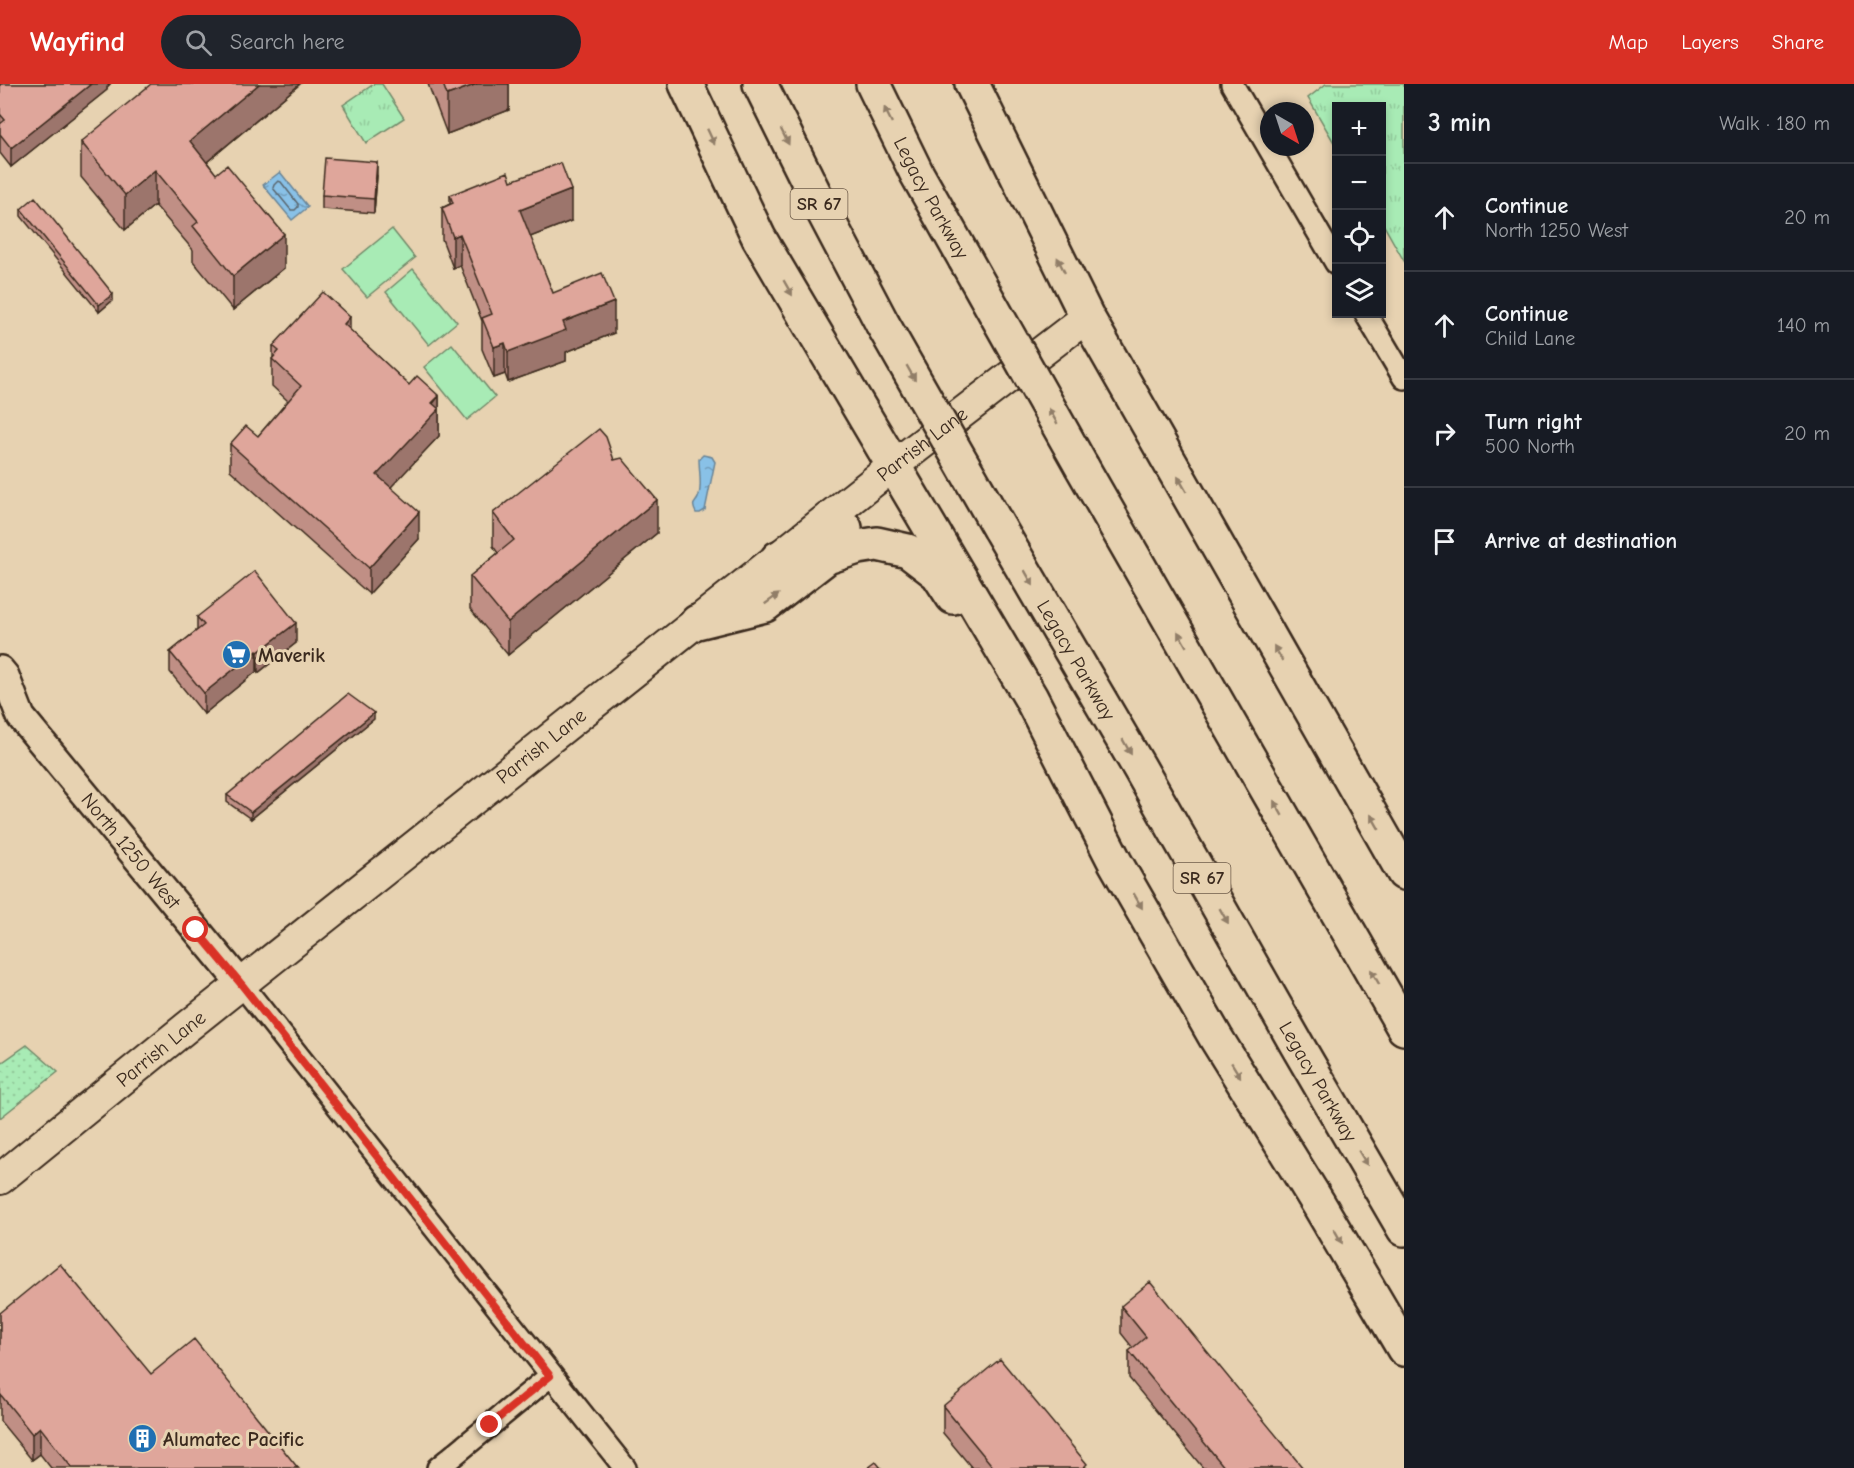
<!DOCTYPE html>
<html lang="en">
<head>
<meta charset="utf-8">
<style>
	:root { --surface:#171b24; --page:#20242c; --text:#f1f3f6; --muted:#9ea1a6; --line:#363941; --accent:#d93025 }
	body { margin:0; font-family:"Comic Neue",sans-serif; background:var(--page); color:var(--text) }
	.controls { position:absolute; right:18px; top:18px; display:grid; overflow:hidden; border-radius:0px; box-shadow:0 3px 9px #0003 }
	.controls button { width:54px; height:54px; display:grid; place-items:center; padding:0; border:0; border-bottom:2px solid var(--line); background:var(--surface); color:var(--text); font:30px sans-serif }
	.compass { position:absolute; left:1260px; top:18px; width:54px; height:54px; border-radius:50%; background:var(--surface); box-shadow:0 3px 9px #0003; rotate:141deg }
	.stop { position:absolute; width:18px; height:18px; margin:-14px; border:4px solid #d93025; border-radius:50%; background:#fff }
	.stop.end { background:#d93025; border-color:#fff; box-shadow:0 2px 6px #0008 }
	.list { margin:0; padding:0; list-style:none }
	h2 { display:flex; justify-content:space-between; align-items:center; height:78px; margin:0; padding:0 24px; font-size:26px }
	h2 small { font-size:20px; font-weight:400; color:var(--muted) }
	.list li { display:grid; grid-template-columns:39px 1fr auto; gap:18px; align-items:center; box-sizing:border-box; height:108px; padding:0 24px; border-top:2px solid var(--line) }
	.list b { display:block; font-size:22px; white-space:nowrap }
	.list p { margin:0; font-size:20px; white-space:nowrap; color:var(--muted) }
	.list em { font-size:20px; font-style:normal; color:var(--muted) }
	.icon { flex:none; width:33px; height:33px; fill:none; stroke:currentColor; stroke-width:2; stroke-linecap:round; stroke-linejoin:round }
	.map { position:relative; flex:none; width:1404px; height:1384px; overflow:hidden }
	header { display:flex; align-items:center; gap:36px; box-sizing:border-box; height:84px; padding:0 30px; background:var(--accent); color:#fff }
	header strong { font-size:28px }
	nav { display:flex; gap:33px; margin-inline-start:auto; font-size:21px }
	.search { width:420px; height:54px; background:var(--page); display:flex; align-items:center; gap:15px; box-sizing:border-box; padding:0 21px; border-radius:33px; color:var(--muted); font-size:22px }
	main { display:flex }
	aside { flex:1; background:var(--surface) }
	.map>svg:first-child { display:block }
	.grass { fill:url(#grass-dots); stroke:#728a6a; stroke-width:1.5 }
	.park { fill:url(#park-tufts); stroke:#728a6a; stroke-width:1.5 }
	.pitch { fill:#a8ebb5; stroke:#728a6a; stroke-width:1.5 }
	.water { fill:url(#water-ripples); stroke:#6a8597; stroke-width:1.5 }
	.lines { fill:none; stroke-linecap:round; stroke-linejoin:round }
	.shore { stroke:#5a666e; stroke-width:1.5 }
	.minor-casing { stroke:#3b2a1e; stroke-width:26 }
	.tertiary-casing { stroke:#3b2a1e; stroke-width:32 }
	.secondary-casing { stroke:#3b2a1e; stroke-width:34 }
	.motorway-casing { stroke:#3b2a1e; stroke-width:38 }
	.minor { stroke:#e7d2b1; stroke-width:21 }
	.tertiary { stroke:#e7d2b1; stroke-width:27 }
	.secondary { stroke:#e7d2b1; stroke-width:30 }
	.motorway { stroke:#e7d2b1; stroke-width:33 }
	.motorway-bridge-casing { stroke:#3b2a1e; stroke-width:38; stroke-linecap:butt }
	.motorway-bridge { stroke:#e7d2b1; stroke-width:33 }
	.wall { fill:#c08f85; stroke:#3b2a1e; stroke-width:1.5 }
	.shaded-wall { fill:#9c746c; stroke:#3b2a1e; stroke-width:1.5 }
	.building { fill:#dfa69b; stroke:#3b2a1e; stroke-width:1.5 }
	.oneway { fill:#917e68 }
	.route { stroke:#d93025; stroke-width:8 }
	.labels { text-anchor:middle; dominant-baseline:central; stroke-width:6; stroke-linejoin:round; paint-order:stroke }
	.shield { fill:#e7d2b1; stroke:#6f5c4a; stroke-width:1.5 }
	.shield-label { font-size:18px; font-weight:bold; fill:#3b2a1e }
	.street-label { font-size:20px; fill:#3b2a1e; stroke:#e7d2b1 }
	.poi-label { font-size:20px; font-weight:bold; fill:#3b2a1e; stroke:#e7d2b1; text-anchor:start }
</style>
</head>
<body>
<header>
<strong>Wayfind</strong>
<div class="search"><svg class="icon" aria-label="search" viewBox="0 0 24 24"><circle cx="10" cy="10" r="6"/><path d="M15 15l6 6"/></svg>Search here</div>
<nav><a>Map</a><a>Layers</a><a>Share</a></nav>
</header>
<main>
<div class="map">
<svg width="1404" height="1384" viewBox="0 0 1404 1384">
	<defs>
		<pattern id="grass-dots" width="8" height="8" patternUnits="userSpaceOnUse" patternTransform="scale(1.5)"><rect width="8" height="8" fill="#a8ebb5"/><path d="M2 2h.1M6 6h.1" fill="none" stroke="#92ca9b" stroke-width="1.8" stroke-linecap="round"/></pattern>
		<pattern id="park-tufts" width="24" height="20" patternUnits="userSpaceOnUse" patternTransform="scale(1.5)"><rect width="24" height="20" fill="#a8ebb5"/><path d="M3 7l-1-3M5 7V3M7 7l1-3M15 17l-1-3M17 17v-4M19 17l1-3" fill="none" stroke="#92ca9b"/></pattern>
		<pattern id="water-ripples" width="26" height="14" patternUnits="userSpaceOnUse" patternTransform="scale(1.5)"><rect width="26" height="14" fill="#89c1e7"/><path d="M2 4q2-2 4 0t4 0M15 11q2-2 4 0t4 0" fill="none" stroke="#719dbb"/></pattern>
	</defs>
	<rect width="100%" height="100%" fill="#e7d2b1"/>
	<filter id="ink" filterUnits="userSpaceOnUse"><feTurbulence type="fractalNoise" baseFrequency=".0167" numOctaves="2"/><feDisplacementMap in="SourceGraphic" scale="12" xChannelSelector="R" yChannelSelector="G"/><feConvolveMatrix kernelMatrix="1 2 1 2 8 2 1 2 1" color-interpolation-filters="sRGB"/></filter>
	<g filter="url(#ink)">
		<path class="grass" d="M27,961L58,988L0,1034V980Z"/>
		<path class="park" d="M374,0H382L404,34L366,59L343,21Z
			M1326,0H1404V177L1382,138V22H1336V62L1308,14Z"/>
		<path class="pitch" d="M392,145L415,174L367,213L343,185Z
			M413,185L457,238L429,261L386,208Z
			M452,260L495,313L467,336L424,283Z"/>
		<path class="water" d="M280,88L308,123L292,136L263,101Z
			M703,371L712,373L715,378L705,426L700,429H696C690,417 697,421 699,411C702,400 699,386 699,375Z"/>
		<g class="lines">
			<path class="shore" d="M278,97L281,98L298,120V123L295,126H291L273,104L274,101Z"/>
			<defs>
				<path id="minor" d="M1232,0L1336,179
					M1366,230L1404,294
					M242,901L625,1384
					M438,1384L550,1292"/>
				<g id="tertiary">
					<path id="s1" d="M0,586L5,592L21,633L242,901"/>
				</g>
				<g id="secondary">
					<path id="s2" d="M0,1095L187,943L893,382L1087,233"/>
				</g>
				<g id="motorway">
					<path d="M686,0L759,154L1031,614L1115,778L1216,954L1318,1119L1404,1265"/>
					<path d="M760,0L820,121L882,239"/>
					<path id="s3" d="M873,0L917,90L965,175"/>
					<path d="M972,0L1087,233L1404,789"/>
					<path d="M1082,383L1404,944"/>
					<path id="s4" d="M999,444L1139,683L1297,961L1404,1145"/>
					<path d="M778,474L845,444"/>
					<path d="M697,538L765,521L827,473L858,463L877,460L908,467L938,490L953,513"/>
				</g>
			</defs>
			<use href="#minor" class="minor-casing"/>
			<use href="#tertiary" class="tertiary-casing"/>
			<use href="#secondary" class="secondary-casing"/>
			<use href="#motorway" class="motorway-casing"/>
			<use href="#minor" class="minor"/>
			<use href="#tertiary" class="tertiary"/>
			<use href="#secondary" class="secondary"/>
			<use href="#motorway" class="motorway"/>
			<defs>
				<path id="motorway-bridge" d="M965,175L1082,383
					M882,239L999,444"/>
			</defs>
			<use href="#motorway-bridge" class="motorway-bridge-casing"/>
			<use href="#motorway-bridge" class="motorway-bridge"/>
		</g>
		<path class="wall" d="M0,0H110L107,3V6L11,83L0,69Z
			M300,0L207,78L284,184L233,226L193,177V166L155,121L125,146L81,93V58Z
			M428,0H509V26L447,50Z
			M377,92L374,129L322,125V111Z
			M511,97L571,137L530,153L553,209L614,249L566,268V277L508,298L505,290L494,294L482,265V237L460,181L453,184L442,155V124L450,120V111Z
			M21,125L113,216L99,228L21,132Z
			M350,246L409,301L439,312V352L390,403L419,455L369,510L230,386V360L258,352L288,317L272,302V275L273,274V262Z
			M614,376L657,449L508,571L470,525V492L498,469L493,462V429Z
			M197,533L296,559L258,589L257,587L204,630L170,588V568L197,546Z
			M374,635L251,735L227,718V711Z
			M1121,1222L1303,1384H1203L1129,1294V1267L1133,1264L1121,1249Z
			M0,1229L151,1290L298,1384H51L40,1370L32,1376L0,1337Z
			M943,1322L1087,1384H972L943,1349Z"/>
		<path class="shaded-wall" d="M91,0H110L107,3V6L11,83V64Z
			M259,0H300L190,92V57Z
			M477,0H509V26L447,50V11Z
			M377,78V92L374,129V115Z
			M155,86V121L125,146V111Z
			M571,106V137L520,157V126Z
			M284,150V184L233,226V192Z
			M460,150V181L453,184V153Z
			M113,210V216L99,228V221Z
			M614,218V249L566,268V277L508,298V268L563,238Z
			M350,233V260L344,240Z
			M505,259V290L494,294V263Z
			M439,312V352L377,418V391Z
			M657,416V449L508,571V538Z
			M419,428V455L369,510V484Z
			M296,539V559L258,589V568Z
			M257,567V587L204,630V609Z
			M374,629V635L251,735V728Z
			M40,1343V1370L32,1376V1350Z"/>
		<path class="building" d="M0,0H91L11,64L0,50V40L5,36L0,30Z
			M151,0H259L190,57L216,90L227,81L284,150L233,192L193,142L198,138L155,86L125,111L81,58Z
			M443,0H477L447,11Z
			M325,74L377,78L374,115L322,111Z
			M561,79L571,106L520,126L553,209L602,189L614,218L563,238L566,246L508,268L505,259L494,263L482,234L492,230L460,150L453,153L442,124L453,119L450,111L508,88L511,97Z
			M35,113L113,210L99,221L21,125Z
			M323,208L350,233L344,240L409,301L417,292L439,312L432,319L439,325L377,391L419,428L369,484L230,360L246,342L258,352L301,302L272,275L279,267L273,262Z
			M599,345L606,353L614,376L622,374L657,416L508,538L470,492L514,456L493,429Z
			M255,487L296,539L258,568L257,567L204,609L170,568L204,541L197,533Z
			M348,610L374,629L251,728L227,711Z
			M60,1180L151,1290L194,1255L298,1384H72L40,1343L32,1350L0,1310V1229Z
			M1150,1198L1303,1384H1225L1129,1267L1146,1253L1121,1222Z
			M1000,1275L1087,1380L1083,1384H994L943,1322Z
			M876,1378L881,1384H868Z"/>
		<defs><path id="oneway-solid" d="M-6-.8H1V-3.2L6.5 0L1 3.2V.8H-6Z" transform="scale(1.5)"/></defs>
		<g class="oneway">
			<use href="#oneway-solid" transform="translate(888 31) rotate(-116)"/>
			<use href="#oneway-solid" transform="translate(711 53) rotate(65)"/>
			<use href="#oneway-solid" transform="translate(785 53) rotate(63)"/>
			<use href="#oneway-solid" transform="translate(1061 181) rotate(-116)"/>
			<use href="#oneway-solid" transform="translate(788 204) rotate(60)"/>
			<use href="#oneway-solid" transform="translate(911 289) rotate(60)"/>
			<use href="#oneway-solid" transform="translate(1053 332) rotate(-120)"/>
			<use href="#oneway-solid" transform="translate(1182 400) rotate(-120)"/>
			<use href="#oneway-solid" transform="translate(1029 494) rotate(60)"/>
			<use href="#oneway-solid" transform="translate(772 515) rotate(-36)"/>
			<use href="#oneway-solid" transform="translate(1182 555) rotate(-120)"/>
			<use href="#oneway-solid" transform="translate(1278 569) rotate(-120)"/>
			<use href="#oneway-solid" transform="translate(1127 663) rotate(60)"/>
			<use href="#oneway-solid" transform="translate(1278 724) rotate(-120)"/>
			<use href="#oneway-solid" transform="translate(1375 738) rotate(-120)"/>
			<use href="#oneway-solid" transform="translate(1138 817) rotate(60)"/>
			<use href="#oneway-solid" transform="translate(1224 832) rotate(60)"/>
			<use href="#oneway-solid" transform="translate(1375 893) rotate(-120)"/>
			<use href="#oneway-solid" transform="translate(1236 986) rotate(58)"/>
			<use href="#oneway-solid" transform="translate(1363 1074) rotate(59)"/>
			<use href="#oneway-solid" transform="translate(1338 1152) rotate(60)"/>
		</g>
	</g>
	<g class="lines" filter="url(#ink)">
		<path class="route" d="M196,846L242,901L550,1292L490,1341"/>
	</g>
	<defs>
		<symbol id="supermarket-disc" viewBox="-11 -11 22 22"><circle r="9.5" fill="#1f6fb2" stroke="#e7d2b1"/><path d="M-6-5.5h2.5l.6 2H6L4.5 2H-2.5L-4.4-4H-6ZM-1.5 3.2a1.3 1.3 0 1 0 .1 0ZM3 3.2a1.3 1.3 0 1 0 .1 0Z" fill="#fff"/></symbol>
		<symbol id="building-disc" viewBox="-11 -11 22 22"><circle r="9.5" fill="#1f6fb2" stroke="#e7d2b1"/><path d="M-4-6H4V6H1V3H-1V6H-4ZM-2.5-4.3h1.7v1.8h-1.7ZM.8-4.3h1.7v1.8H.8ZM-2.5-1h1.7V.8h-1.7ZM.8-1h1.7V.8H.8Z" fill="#fff"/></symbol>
	</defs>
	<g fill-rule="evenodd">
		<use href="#supermarket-disc" x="220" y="554" width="33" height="33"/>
		<use href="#building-disc" x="126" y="1338" width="33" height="33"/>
	</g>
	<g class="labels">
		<g class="shield">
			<rect x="790.5" y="105" width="57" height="30" rx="4.5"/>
			<rect x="1173.5" y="779" width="57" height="30" rx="4.5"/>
		</g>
		<g class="shield-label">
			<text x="819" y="120">SR 67</text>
			<text x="1202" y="794">SR 67</text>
		</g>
		<g class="street-label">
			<text stroke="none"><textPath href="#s3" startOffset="128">Legacy Parkway</textPath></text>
			<text stroke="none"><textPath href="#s2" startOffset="1179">Parrish Lane</textPath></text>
			<text stroke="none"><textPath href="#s4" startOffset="153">Legacy Parkway</textPath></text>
			<text stroke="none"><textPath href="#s2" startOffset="693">Parrish Lane</textPath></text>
			<text stroke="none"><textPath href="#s1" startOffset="225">North 1250 West</textPath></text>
			<text stroke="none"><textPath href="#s2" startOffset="207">Parrish Lane</textPath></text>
			<text stroke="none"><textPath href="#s4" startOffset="639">Legacy Parkway</textPath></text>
		</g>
		<g class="poi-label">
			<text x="258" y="571">Maverik</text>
			<text x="163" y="1355">Alumatec Pacific</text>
		</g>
	</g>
</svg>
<div class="controls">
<button>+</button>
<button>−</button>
<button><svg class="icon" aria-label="locate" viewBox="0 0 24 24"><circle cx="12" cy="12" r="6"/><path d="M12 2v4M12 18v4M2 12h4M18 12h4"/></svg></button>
<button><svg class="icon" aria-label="layers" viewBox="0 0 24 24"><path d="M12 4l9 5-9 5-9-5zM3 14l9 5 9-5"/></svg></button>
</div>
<svg class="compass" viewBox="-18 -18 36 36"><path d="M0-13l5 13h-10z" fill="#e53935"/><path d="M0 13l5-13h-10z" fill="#9ea1a6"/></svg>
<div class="stop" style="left:196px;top:846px"></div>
<div class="stop end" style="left:490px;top:1341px"></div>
</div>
<aside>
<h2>3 min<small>Walk · 180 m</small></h2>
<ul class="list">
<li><svg class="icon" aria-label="ahead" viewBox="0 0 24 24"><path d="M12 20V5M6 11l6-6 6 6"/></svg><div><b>Continue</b><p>North 1250 West</p></div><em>20 m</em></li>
<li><svg class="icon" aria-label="ahead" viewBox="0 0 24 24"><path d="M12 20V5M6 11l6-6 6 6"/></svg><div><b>Continue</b><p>Child Lane</p></div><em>140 m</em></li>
<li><svg class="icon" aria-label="right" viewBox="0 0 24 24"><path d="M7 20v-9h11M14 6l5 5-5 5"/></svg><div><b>Turn right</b><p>500 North</p></div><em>20 m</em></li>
<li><svg class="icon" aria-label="arrive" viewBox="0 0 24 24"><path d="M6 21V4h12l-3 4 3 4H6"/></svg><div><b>Arrive at destination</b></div></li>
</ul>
</aside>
</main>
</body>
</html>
